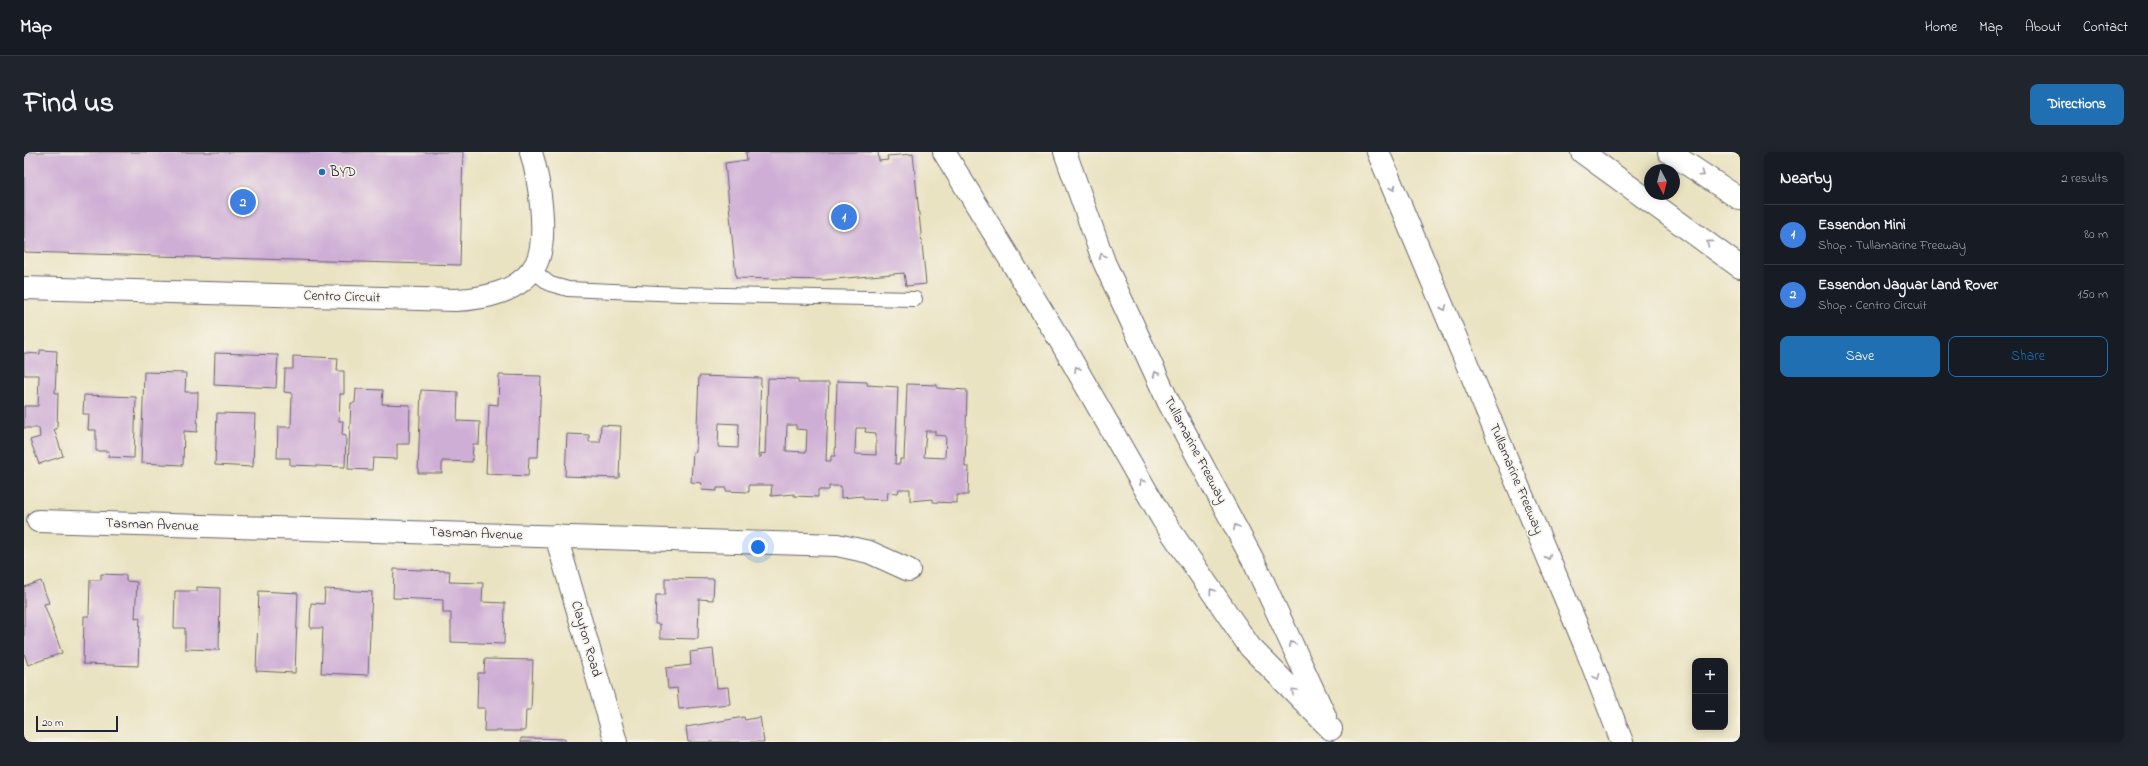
<!DOCTYPE html>
<html lang="en">
<head>
<meta charset="utf-8">
<style>
	:root { --surface:#171b24; --page:#20242c; --text:#f1f3f6; --muted:#9ea1a6; --line:#363941; --accent:#1f6fb2 }
	body { margin:0; font-family:"Indie Flower",sans-serif; background:var(--page); color:var(--text) }
	.controls { position:absolute; right:12px; bottom:12px; display:grid; overflow:hidden; border-radius:8px; box-shadow:0 2px 10px #0003 }
	.controls button { width:36px; height:36px; display:grid; place-items:center; padding:0; border:0; border-bottom:1px solid var(--line); background:var(--surface); color:var(--text); font:20px sans-serif }
	.compass { position:absolute; left:1620px; top:12px; width:36px; height:36px; border-radius:50%; background:var(--surface); box-shadow:0 2px 10px #0003; rotate:173deg }
	.scale { position:absolute; left:12px; bottom:10px; width:82px; box-sizing:border-box; padding-left:4px; border:2px solid #22223b; border-top:0; font-size:11px; line-height:14px; white-space:nowrap; color:#22223b; -webkit-text-stroke:3px #f7f3e8; paint-order:stroke }
	.you { position:absolute; left:734px; top:395px; width:14px; height:14px; margin:-10px; border:3px solid #fff; border-radius:50%; background:#1a73e8; box-shadow:0 0 0 6px #1a73e833 }
	.badge { display:grid; place-items:center; width:26px; height:26px; border-radius:50%; background:var(--accent); color:#fff; font-size:13px; font-weight:700 }
	.pin { position:absolute; translate:-50% -50%; border:2px solid #fff; box-shadow:0 1px 4px #0006 }
	.list { margin:0; padding:0; list-style:none }
	h2 { display:flex; justify-content:space-between; align-items:center; height:52px; margin:0; padding:0 16px; font-size:17px }
	h2 small { font-size:13px; font-weight:400; color:var(--muted) }
	.list li { display:grid; grid-template-columns:26px 1fr auto; gap:12px; align-items:center; box-sizing:border-box; height:60px; padding:0 16px; border-top:1px solid var(--line) }
	.list b { display:block; font-size:15px; white-space:nowrap }
	.list p { margin:0; font-size:13px; white-space:nowrap; color:var(--muted) }
	.list em { font-size:13px; font-style:normal; color:var(--muted) }
	.actions { display:flex; gap:8px; padding:12px 16px }
	.actions a { flex:1; padding:9px 0; border:1px solid var(--accent); border-radius:8px; text-align:center; font-size:14px; color:var(--accent) }
	.actions .main { background:var(--accent); color:#fff }
	.map { position:relative; flex:none; width:1716px; height:590px; overflow:hidden; border-radius:8px }
	header { display:flex; align-items:center; gap:24px; box-sizing:border-box; height:56px; padding:0 20px; background:var(--surface); border-bottom:1px solid var(--line) }
	header strong { font-size:19px }
	nav { display:flex; gap:22px; margin-inline-start:auto; font-size:14px }
	.intro { display:flex; align-items:center; justify-content:space-between; box-sizing:border-box; height:96px; padding:0 24px }
	h1 { margin:0; font-size:28px }
	.button { padding:10px 18px; border-radius:8px; background:var(--accent); color:#fff; font-size:14px; font-weight:700 }
	main { display:flex; gap:24px; padding:0 24px }
	aside { flex:1; background:var(--surface); border-radius:8px; box-shadow:0 2px 10px #0003 }
	.map>svg:first-child { display:block }
	.building { fill:#cfaed6; fill-rule:evenodd }
	.lines { fill:none; stroke-linecap:round; stroke-linejoin:round }
	.service-casing { stroke:#68666a; stroke-width:16 }
	.minor-casing { stroke:#68666a; stroke-width:24 }
	.primary-casing { stroke:#68666a; stroke-width:24 }
	.motorway-casing { stroke:#68666a; stroke-width:24 }
	.service { stroke:#fff; stroke-width:14 }
	.minor { stroke:#fff; stroke-width:22 }
	.primary { stroke:#fff; stroke-width:22 }
	.motorway { stroke:#fff; stroke-width:22 }
	.oneway { stroke:#9c9ca7 }
	.poi-dot { fill:#1f6fb2; stroke:#f7f3e8; stroke-width:1.5 }
	.labels { text-anchor:middle; dominant-baseline:central; stroke-width:3.5; stroke-linejoin:round; paint-order:stroke }
	.poi-label { font-size:14px; fill:#22223b; stroke:#f7f3e8; text-anchor:start }
	.street-label { font-size:14px; fill:#22223b; stroke:#f7f3e8 }
</style>
</head>
<body>
<header>
<strong>Map</strong>
<nav><a>Home</a><a>Map</a><a>About</a><a>Contact</a></nav>
</header>
<div class="intro"><h1>Find us</h1><a class="button">Directions</a></div>
<main>
<div class="map">
<svg width="1716" height="590" viewBox="0 0 1716 590">
	<rect width="100%" height="100%" fill="#f7f3e8"/>
	<filter id="ink" filterUnits="userSpaceOnUse"><feTurbulence type="fractalNoise" baseFrequency=".025" numOctaves="2"/><feDisplacementMap in="SourceGraphic" scale="8" xChannelSelector="R" yChannelSelector="G"/><feConvolveMatrix kernelMatrix="1 2 1 2 8 2 1 2 1" color-interpolation-filters="sRGB"/></filter>
	<filter id="wash" filterUnits="userSpaceOnUse"><feTurbulence type="fractalNoise" baseFrequency=".012" numOctaves="4" result="noise"/><feDisplacementMap in="SourceGraphic" scale="16" xChannelSelector="R" yChannelSelector="G"/><feGaussianBlur stdDeviation="0.9" result="paint"/><feColorMatrix in="noise" values="0 0 0 0 0 0 0 0 0 0 0 0 0 0 0 0 0 1.4 0 .05"/><feComposite in="paint" operator="in"/></filter>
	<g filter="url(#wash)">
		<rect width="100%" height="100%" fill="#eae3c2"/>
		<g id="blocks">
			<path class="building" d="M0,0H439L436,113L0,100Z
				M722,0H854L855,9L864,8L863,4L889,2L902,132L882,134L880,121L800,128L712,126L701,11L723,8Z
				M16,198L33,199L31,241H34L33,277H30L39,304L15,312L6,288L16,285L15,276H0V254H14L15,223H0V201L16,202Z
				M191,201L254,203L252,236L190,233Z
				M269,204L314,206L313,219H320V242H316L315,269H319L318,283L322,284L321,315L266,313V306H253L254,275H267L268,241L260,240L261,217H269Z
				M120,220L162,221L161,240H174L173,280L160,279L159,313L117,311Z
				M475,223L517,224L514,305H505L504,324L462,322L465,252L474,253Z
				M675,224L737,226L734,305H737V301L741,302L744,226L774,227V231H805L802,309H807V304H811L813,229L843,230V233L874,235L871,312H876V307H880L883,232L913,233V236L943,238L941,315H945L944,343H933V351L909,350V347L886,349V337H875L874,341L864,340L863,348L839,347V344L817,346V334H805V338H794V345L770,344V342L747,344L748,333H725V340L702,339V336H693V339L677,338L678,331L667,330L669,300H672ZM695,271L715,272L714,296L694,295ZM763,273H772V277L783,278L782,300L762,299ZM832,276H842L841,280L852,281V303L831,302ZM902,279H911V283L922,284L921,306L900,305Z
				M332,237L359,238L358,252L386,253L385,292H373V307L349,306L348,318L324,317L327,251H331Z
				M397,238L434,240L433,269L456,270L455,292H449L448,310L418,309V321H394Z
				M60,243L112,245L110,306L84,305L85,299H72V278H64L65,262H59Z
				M193,261L231,262L229,315L191,313Z
				M577,273L597,274L595,326L541,324L543,282L565,283V290H576Z
				M370,417L426,419L425,430L459,431L458,450L481,451L480,492L427,490V461H419V448L369,446Z
				M77,422L102,423V429L113,430L111,466L116,465L114,514L59,512L60,464H65L66,428H77Z
				M641,426L690,427L689,448L675,447L674,487L636,486V472H631L632,443H641Z
				M17,429L25,451L20,452L38,501L4,513L0,501V435Z
				M173,435L196,436L195,498L161,497V476H150L151,439H173Z
				M301,437L348,440L344,523L297,521L299,476H286L287,451L300,452Z
				M235,439L274,441L271,521L232,519Z
				M689,497L693,536L704,535L706,552L655,557L653,536L644,537L642,516L667,513L666,500Z
				M461,507L509,508L507,558H502L501,579H460L461,556H453L454,521H460Z
				M720,565L721,568L736,565L740,590H664L662,575Z
				M497,586L541,587V590H497Z"/>
		</g>
	</g>
	<g filter="url(#ink)">
		<use href="#blocks" fill-opacity="0" stroke="#68666a" stroke-width="1"/>
		<g class="lines">
			<defs>
				<path id="service" d="M507,117L526,132L544,137L656,142L891,147"/>
				<path id="minor" d="M0,136L431,148C459,147 497,140 512,112C525,86 515,27 507,0
					M14,369L813,393L845,400L885,418
					M532,384L592,590"/>
				<path id="primary" d="M1558,0L1716,115
					M1645,0L1716,47"/>
				<path id="motorway" d="M920,0L1037,190L1139,368L1226,495L1307,577
					M1041,0L1080,110L1144,249L1230,410L1301,564
					M1354,0L1560,491L1598,590"/>
			</defs>
			<use href="#service" class="service-casing"/>
			<use href="#minor" class="minor-casing"/>
			<use href="#primary" class="primary-casing"/>
			<use href="#motorway" class="motorway-casing"/>
			<use href="#service" class="service"/>
			<use href="#minor" class="minor"/>
			<use href="#primary" class="primary"/>
			<use href="#motorway" class="motorway"/>
		</g>
		<defs><path id="oneway-chevron" d="M-2-3.5L2.5 0L-2 3.5" fill="none" stroke-width="1.6" stroke-linecap="round" stroke-linejoin="round"/></defs>
		<g class="oneway">
			<use href="#oneway-chevron" transform="translate(1678 22) rotate(34)"/>
			<use href="#oneway-chevron" transform="translate(1369 36) rotate(67)"/>
			<use href="#oneway-chevron" transform="translate(1685 91) rotate(-144)"/>
			<use href="#oneway-chevron" transform="translate(1078 104) rotate(-110)"/>
			<use href="#oneway-chevron" transform="translate(1420 156) rotate(67)"/>
			<use href="#oneway-chevron" transform="translate(1053 217) rotate(-120)"/>
			<use href="#oneway-chevron" transform="translate(1132 222) rotate(-115)"/>
			<use href="#oneway-chevron" transform="translate(1118 330) rotate(-120)"/>
			<use href="#oneway-chevron" transform="translate(1212 375) rotate(-118)"/>
			<use href="#oneway-chevron" transform="translate(1524 405) rotate(67)"/>
			<use href="#oneway-chevron" transform="translate(1188 439) rotate(-124)"/>
			<use href="#oneway-chevron" transform="translate(1268 492) rotate(-115)"/>
			<use href="#oneway-chevron" transform="translate(1573 525) rotate(69)"/>
			<use href="#oneway-chevron" transform="translate(1270 539) rotate(-135)"/>
		</g>
	</g>
	<circle class="poi-dot" cx="298" cy="20" r="4"/>
	<g class="labels">
		<g class="poi-label">
			<text x="306" y="20">BYD</text>
		</g>
		<g class="street-label">
			<text transform="translate(318 145) rotate(2)">Centro Circuit</text>
			<text transform="translate(1171 298) rotate(62)">Tullamarine Freeway</text>
			<text transform="translate(1492 327) rotate(67)">Tullamarine Freeway</text>
			<text transform="translate(128 373) rotate(2)">Tasman Avenue</text>
			<text transform="translate(452 382) rotate(2)">Tasman Avenue</text>
			<text transform="translate(562 487) rotate(74)">Clayton Road</text>
		</g>
	</g>
</svg>
<div class="controls">
<button>+</button>
<button>−</button>
</div>
<svg class="compass" viewBox="-18 -18 36 36"><path d="M0-13l5 13h-10z" fill="#e53935"/><path d="M0 13l5-13h-10z" fill="#9ea1a6"/></svg>
<div class="scale">20 m</div>
<div class="you"></div>
<div class="pin badge" style="left:820px;top:65px;background:#3f7fe0">1</div>
<div class="pin badge" style="left:219px;top:50px;background:#3f7fe0">2</div>
</div>
<aside>
<h2>Nearby<small>2 results</small></h2>
<ul class="list">
<li><span class="badge" style="background:#3f7fe0">1</span><div><b>Essendon Mini</b><p>Shop · Tullamarine Freeway</p></div><em>80 m</em></li>
<li><span class="badge" style="background:#3f7fe0">2</span><div><b>Essendon Jaguar Land Rover</b><p>Shop · Centro Circuit</p></div><em>150 m</em></li>
</ul>
<div class="actions"><a class="main">Save</a><a>Share</a></div>
</aside>
</main>
</body>
</html>
